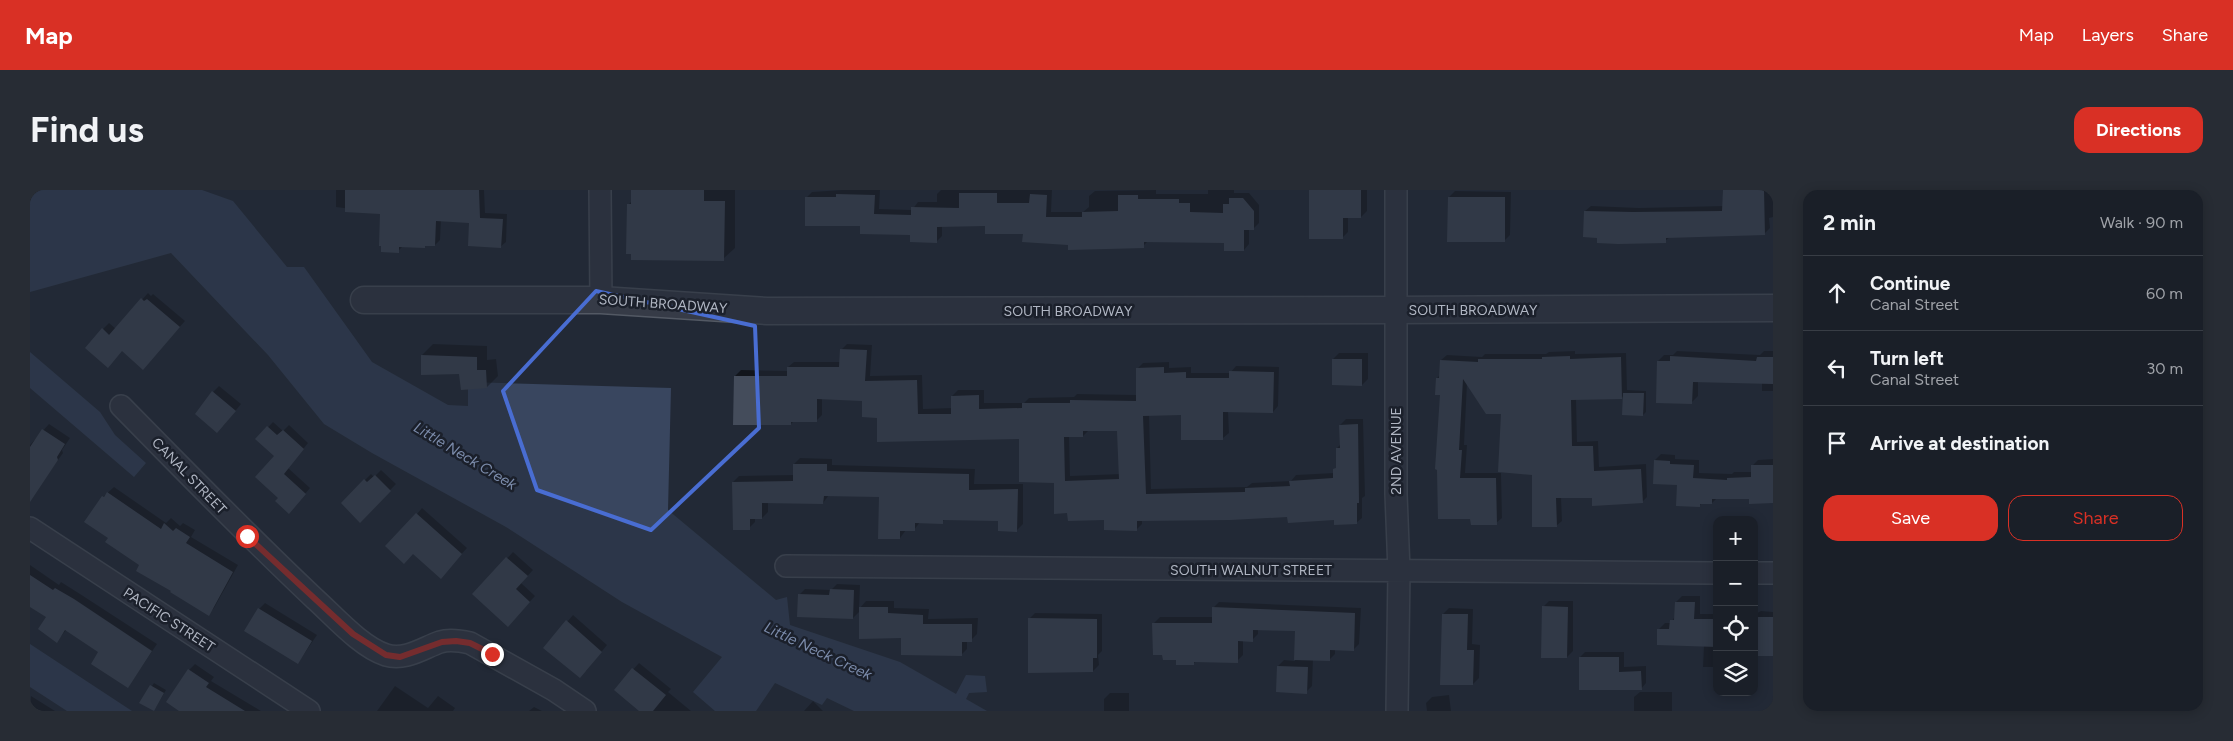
<!DOCTYPE html>
<html lang="en">
<head>
<meta charset="utf-8">
<style>
	:root { --surface:#1a1f28; --page:#272c34; --text:#f1f3f6; --muted:#9fa2a8; --line:#383d45; --accent:#d93025 }
	body { margin:0; font-family:Figtree,sans-serif; background:var(--page); color:var(--text) }
	.controls { position:absolute; right:15px; bottom:15px; display:grid; overflow:hidden; border-radius:10px; box-shadow:0 2px 12px #0003 }
	.controls button { width:45px; height:45px; display:grid; place-items:center; padding:0; border:0; border-bottom:1px solid var(--line); background:var(--surface); color:var(--text); font:25px sans-serif }
	.stop { position:absolute; width:15px; height:15px; margin:-11px; border:4px solid #d93025; border-radius:50%; background:#fff }
	.stop.end { background:#d93025; border-color:#fff; box-shadow:0 1px 5px #0008 }
	.list { margin:0; padding:0; list-style:none }
	h2 { display:flex; justify-content:space-between; align-items:center; height:65px; margin:0; padding:0 20px; font-size:21px }
	h2 small { font-size:16px; font-weight:400; color:var(--muted) }
	.list li { display:grid; grid-template-columns:32px 1fr auto; gap:15px; align-items:center; box-sizing:border-box; height:75px; padding:0 20px; border-top:1px solid var(--line) }
	.list b { display:block; font-size:19px; white-space:nowrap }
	.list p { margin:0; font-size:16px; white-space:nowrap; color:var(--muted) }
	.list em { font-size:16px; font-style:normal; color:var(--muted) }
	.actions { display:flex; gap:10px; padding:15px 20px }
	.actions a { flex:1; padding:11px 0; border:1px solid var(--accent); border-radius:15px; text-align:center; font-size:18px; color:var(--accent) }
	.actions .main { background:var(--accent); color:#fff }
	.icon { flex:none; width:28px; height:28px; fill:none; stroke:currentColor; stroke-width:2; stroke-linecap:round; stroke-linejoin:round }
	.map { position:relative; flex:none; width:1743px; height:521px; overflow:hidden; border-radius:15px }
	header { display:flex; align-items:center; gap:30px; box-sizing:border-box; height:70px; padding:0 25px; background:var(--accent); color:#fff }
	header strong { font-size:24px }
	nav { display:flex; gap:28px; margin-inline-start:auto; font-size:18px }
	.intro { display:flex; align-items:center; justify-content:space-between; box-sizing:border-box; height:120px; padding:0 30px }
	h1 { margin:0; font-size:35px }
	.button { padding:12px 22px; border-radius:15px; background:var(--accent); color:#fff; font-size:18px; font-weight:700 }
	main { display:flex; gap:30px; padding:0 30px }
	aside { flex:1; background:var(--surface); border-radius:15px; box-shadow:0 2px 12px #0003 }
	.map>svg:first-child { display:block }
	.water { fill:#39465f }
	.shadow { fill:#0007; fill-rule:evenodd }
	.building { fill:#444c5b; fill-rule:evenodd }
	.lines { fill:none; stroke-linecap:round; stroke-linejoin:round }
	.minor-casing { stroke:#535964; stroke-width:24 }
	.tertiary-casing { stroke:#535964; stroke-width:29 }
	.minor { stroke:#363b47; stroke-width:21 }
	.tertiary { stroke:#363b47; stroke-width:26 }
	.route { stroke:#d93025; stroke-width:6 }
	.marked { fill:none; stroke:#496dd2; stroke-width:4; stroke-linejoin:round }
	.labels { text-anchor:middle; dominant-baseline:central; stroke-width:5; stroke-linejoin:round; paint-order:stroke }
	.street-label { font-size:14px; fill:#b0b6c3; stroke:#1b202b }
	.water-label { font-size:15px; font-style:italic; fill:#7b8baa; stroke:#1b202b }
</style>
</head>
<body>
<header>
<strong>Map</strong>
<nav><a>Map</a><a>Layers</a><a>Share</a></nav>
</header>
<div class="intro"><h1>Find us</h1><a class="button">Directions</a></div>
<main>
<div class="map">
<svg width="1743" height="521" viewBox="0 0 1743 521">
	<rect width="100%" height="100%" fill="#222936"/>
	<path class="water" d="M0,0H172L203,11L257,77H274L342,172L418,215L438,216V192L641,198L638,320L746,410L757,407L760,435L870,472L926,504L936,485L955,486L957,502L939,503L936,509L957,521H824L797,508L792,515L745,493L726,521H685L663,502L692,467L592,412L476,337L342,263L294,234L238,165L141,63L0,102Z
		M0,162L70,222L85,245L116,273L104,287L0,198Z
		M0,454L102,521H37L0,497Z"/>
	<path class="shadow" d="M306,0H454L455,23L477,24L476,52L470,57L441,32L411,30L410,50L405,55H397L394,57L373,56L368,61L351,23L306,17Z
		M603,0H705V58L693,69L598,15L603,10Z
		M812,0H850L849,19L882,20L888,12H907V4L911,0H1022L1021,22H1053L1059,17V6L1065,1L1126,0V4H1178V0H1204V3H1219L1229,15V33L1223,39H1219V54L1214,60L1195,52L1118,51L1113,56L1039,54L956,35H912V46L906,52L882,44L831,35L776,8L782,2Z
		M1281,0H1337V21L1331,27H1318V42L1312,48Z
		M1694,0H1743V27L1739,28L1740,38L1734,44L1640,47L1635,51L1568,47L1555,21L1561,16L1609,18L1694,16Z
		M1425,1L1481,2L1480,45L1474,51L1419,7Z
		M118,103L121,106L123,104L155,131L113,178L73,139L79,133L86,139Z
		M403,154L457,156V170L466,169L468,186L457,197L392,165Z
		M817,154L842,155L840,186L892,185L893,219L922,218V206L928,200H954V213H994L999,208L1044,207L1047,204L1107,205V179L1113,173L1139,172V178L1161,177V183H1200L1206,176L1249,177L1248,216L1243,222L1198,221L1199,243L1193,248L1152,224H1119L1121,299L1217,297L1222,293L1261,291L1266,285L1304,283L1307,276V258L1311,254L1310,235L1316,229H1333L1335,306L1332,308V328L1326,333L1305,329L1259,325L1112,330V334L1106,340L1075,329L1038,322L1025,291L991,248L848,226L834,210L792,208V225L787,230H765L761,234L705,186L711,180L758,181V177L764,172H811V160ZM1059,240H1089L1091,284L1040,286L1039,245L1053,246Z
		M1545,161V164L1596,163L1597,200L1616,201V222L1613,225L1594,205L1592,208L1546,209L1547,252L1568,251L1569,277L1616,274L1617,307L1612,312L1563,307H1531L1532,331L1526,336L1472,223L1437,193L1434,255H1437L1435,283H1471L1472,328L1466,333L1442,328H1410L1412,204L1407,188L1410,185L1411,170L1417,165L1452,167L1455,164H1516L1519,162Z
		M1647,161L1730,165L1734,161H1743V201H1732V193L1668,191V206L1662,212L1628,171L1634,165H1643Z
		M1309,163H1338V189L1332,195L1303,169Z
		M189,196L211,214L193,236L183,202Z
		M243,232L253,241L259,235L278,253L258,278L280,298L264,317L250,308L246,266L227,249Z
		M19,234L40,248L32,260L33,263L8,298L0,293V255Z
		M1631,264L1645,265V269L1669,270V283L1702,284L1704,282H1722V276L1728,270L1743,269V311L1720,308H1687L1682,313H1672L1669,316L1625,270Z
		M770,268L802,269V275L945,279L944,294H993V334L987,340L969,330L916,328L912,332H890L884,340H876L870,348L850,306L799,305L793,313L738,312V322L732,328H725V332L719,338L703,292L709,286L764,285V274Z
		M351,280L366,294L330,331L312,313L341,284L344,287Z
		M84,297L136,333L141,328L150,336L153,333L165,340L161,347L208,375L184,418L178,424L143,400L79,348L73,307Z
		M392,318L437,358L416,381L383,363L387,324Z
		M483,362L503,380L491,393L505,406L484,429L444,404Z
		M0,375L29,395L31,392L50,404L127,454L98,497L70,462L37,439L27,451L18,427L0,415Z
		M807,394L830,395L829,419L836,411H864V418L899,419L898,429L948,428L947,444L941,450L937,451V459L931,465L872,447L830,421L823,428L769,405L775,399L801,400Z
		M1652,406H1670V424H1687V477H1673L1674,455L1629,439L1635,433H1641L1645,426L1646,412Z
		M1519,411H1543V461L1537,467L1513,417Z
		M1189,412L1331,418L1329,454L1323,460L1305,459V464L1299,470L1283,469L1282,496L1276,502L1248,476L1254,470L1265,471L1266,440L1228,439V444L1222,450H1213V465L1207,471H1166L1164,473L1147,469L1124,433L1130,427H1183V418Z
		M235,413L287,445L268,473L229,419Z
		M1419,418L1443,419L1442,454L1450,455L1449,488L1443,494L1413,424Z
		M1731,421L1743,422V465H1724V425Z
		M1005,423L1072,424V461L1068,465L1069,475L1063,481L999,429Z
		M543,425L577,455L556,481L515,458Z
		M1555,462H1594V477L1616,476V493L1611,499L1550,467Z
		M609,473L641,499L638,502L661,521H611L585,500Z
		M165,474L184,487L181,491L231,521H151L159,480Z
		M124,493L136,500L126,517L111,512Z
		M365,496L398,518L408,506L425,518L423,521H347Z
		M1610,502H1642V521H1604V507Z
		M1080,503H1099V521H1074V509Z
		M1419,505L1421,521H1397L1396,513L1402,507Z
		M1,506L25,521H0Z
		M783,511L793,521H774Z
		M504,517L512,521H499Z"/>
	<path class="building" d="M315,0H449L450,28L473,29L471,58L438,56L439,33L406,31L405,56H395V58L369,57V63L351,62V56H349L350,24L315,22Z
		M601,0H674V11H695L694,71L601,70V64H596L597,14H601Z
		M1279,0H1331V28H1313V49H1279Z
		M1693,0H1734L1735,45L1636,48V53L1588,54L1567,53V48L1553,47L1554,21L1603,22L1692,21Z
		M929,3H967V13H999L1000,4L1017,5L1016,27H1052V22L1088,21V5H1108V9H1149V13H1160V22L1193,23V14H1199V8H1213L1224,21V40H1214V61H1194V53L1114,52V58L1038,60V55L992,52L993,44H955V36L907,37V53L880,52V45L830,44V36H775V7H806V4L845,5L844,24L881,25V17L929,18Z
		M1418,7H1475V52H1417Z
		M111,108L114,111L117,109L150,137L113,180L92,161L78,178L55,158L72,138L79,145Z
		M810,159L837,160L835,191L887,190L888,224H921V206L949,205V219L992,218V213H1040V210L1106,211V178L1134,177V183L1156,182V188H1199V181L1244,182L1243,223L1193,222V250H1151V225L1113,226L1116,304L1215,302V298L1260,296L1259,291L1303,288V279L1306,278V258H1310L1309,235L1328,234L1329,313H1327V334L1304,335V330L1258,333L1257,327L1200,330L1107,331V341L1074,340V330L1038,331L1037,323L1024,324V293L989,292V249L847,252V228L832,227V211L787,209V232H761V235H703L704,186H757V177H809ZM1053,241H1087L1089,289L1035,291L1034,247H1053Z
		M391,165L447,167V180H456L457,198L431,200L429,184L391,185Z
		M1540,166V169L1591,167L1592,209L1541,210L1542,256H1563L1564,281L1611,279L1613,313L1562,316V308H1526L1527,337H1502V285L1468,282L1471,224H1456L1433,189L1429,260H1432L1430,288H1466L1467,335H1441L1440,329H1408L1407,280L1405,279L1410,205H1405L1406,188H1409L1410,170L1448,172V169H1512V167Z
		M1640,166L1726,171L1727,167H1743V194L1663,192L1662,214L1626,213L1627,171H1640Z
		M1302,169H1332V196L1302,195Z
		M182,201L206,221L187,243L165,224Z
		M1593,203H1614L1613,226L1592,225Z
		M237,236L247,245L253,240L274,259L254,284L276,304L259,324L245,311L248,308L225,287L244,266L225,249Z
		M12,239L35,254L27,267L28,270L0,312V257Z
		M1624,270L1640,271V274L1664,275L1663,288L1697,290V288L1721,287V275H1743V313L1719,314V309H1682V314H1670V317L1646,316L1647,295L1623,294Z
		M763,274H797V281L939,284V300L988,299L987,342L968,341V331L913,330V334L885,333V341H870V349H848L849,307L794,306L793,314L732,313V329H720V340H703L702,292L763,291Z
		M345,285L361,301L330,333L311,313L334,289L337,292Z
		M77,302L131,339L134,333L143,341L146,338L160,347L156,353L203,382L179,426L140,402L141,401L106,381L109,375L75,352L78,348L54,332L72,306L74,307Z
		M386,323L432,364L411,389L383,364L374,374L355,356Z
		M476,367L498,386L486,399L500,412L478,437L442,404Z
		M0,385L23,400L25,398L44,409L122,461L98,498L61,474L68,462L35,440L27,453L8,439L16,427L0,417Z
		M800,399L824,400L823,429L767,427L768,404L799,405Z
		M1645,412H1665L1664,429H1687V457L1627,455V439H1639L1640,430H1644Z
		M1512,416L1538,417L1537,468H1511Z
		M829,417H858V423L893,425V434H942V452H932V466L871,465V448L829,449Z
		M1182,417L1325,423L1324,461L1300,460V471L1264,470L1265,441L1223,440V452L1208,451V473L1164,472V475H1146V470H1133L1132,465H1123L1122,433H1182Z
		M228,418L282,451L268,474L214,441Z
		M1412,424H1438L1437,460H1444L1443,495H1410Z
		M1724,427H1743V466H1724Z
		M998,428L1067,429V468H1063V482L998,483Z
		M536,430L572,462L550,488L513,458Z
		M1549,467H1589V482L1611,481L1612,500H1549Z
		M1247,476L1278,477L1277,504L1246,502Z
		M602,478L636,505L623,521H609L584,500Z
		M158,479L179,493L176,497L215,521H149L136,512Z
		M120,495L134,503L124,521L109,513Z"/>
	<g class="lines">
		<defs>
			<path id="minor" d="M570,0L571,110
				M1366,0V304L1369,381L1367,521
				M91,216C155,281 218,346 285,409C304,426 331,457 356,465C375,471 393,458 410,452C420,449 431,451 440,453L524,500L555,521
				M0,338L279,521
				M756,376L1687,383
				M1724,383H1743"/>
			<path id="tertiary" d="M334,110H571L737,121L1367,120L1743,118"/>
		</defs>
		<use href="#minor" class="minor-casing"/>
		<use href="#tertiary" class="tertiary-casing"/>
		<use href="#minor" class="minor"/>
		<use href="#tertiary" class="tertiary"/>
	</g>
	<g class="lines">
		<path class="route" d="M217,346L323,444L356,465L370,467L412,452L426,451L440,453L462,464"/>
	</g>
	<path d="M0 0H1743V521H0ZM566,101L725,136L729,238L621,340L507,300L473,201Z" fill="#222936" fill-opacity=".55" fill-rule="evenodd"/>
	<path class="marked" d="M566,101L725,136L729,238L621,340L507,300L473,201Z"/>
	<g class="labels">
		<g class="street-label">
			<text transform="translate(633 114) rotate(4)">SOUTH BROADWAY</text>
			<text x="1443" y="120">SOUTH BROADWAY</text>
			<text x="1038" y="121">SOUTH BROADWAY</text>
			<text transform="translate(1366 261) rotate(-90)">2ND AVENUE</text>
			<text transform="translate(159 286) rotate(46)">CANAL STREET</text>
			<text x="1221" y="380">SOUTH WALNUT STREET</text>
			<text transform="translate(139 430) rotate(33)">PACIFIC STREET</text>
		</g>
		<g class="water-label">
			<text transform="translate(435 266) rotate(31)">Little Neck Creek</text>
			<text transform="translate(788 461) rotate(25)">Little Neck Creek</text>
		</g>
	</g>
</svg>
<div class="controls">
<button>+</button>
<button>−</button>
<button><svg class="icon" aria-label="locate" viewBox="0 0 24 24"><circle cx="12" cy="12" r="6"/><path d="M12 2v4M12 18v4M2 12h4M18 12h4"/></svg></button>
<button><svg class="icon" aria-label="layers" viewBox="0 0 24 24"><path d="M12 4l9 5-9 5-9-5zM3 14l9 5 9-5"/></svg></button>
</div>
<div class="stop" style="left:217px;top:346px"></div>
<div class="stop end" style="left:462px;top:464px"></div>
</div>
<aside>
<h2>2 min<small>Walk · 90 m</small></h2>
<ul class="list">
<li><svg class="icon" aria-label="ahead" viewBox="0 0 24 24"><path d="M12 20V5M6 11l6-6 6 6"/></svg><div><b>Continue</b><p>Canal Street</p></div><em>60 m</em></li>
<li><svg class="icon" aria-label="left" viewBox="0 0 24 24"><path d="M17 20v-9H6M10 6l-5 5 5 5"/></svg><div><b>Turn left</b><p>Canal Street</p></div><em>30 m</em></li>
<li><svg class="icon" aria-label="arrive" viewBox="0 0 24 24"><path d="M6 21V4h12l-3 4 3 4H6"/></svg><div><b>Arrive at destination</b></div></li>
</ul>
<div class="actions"><a class="main">Save</a><a>Share</a></div>
</aside>
</main>
</body>
</html>
